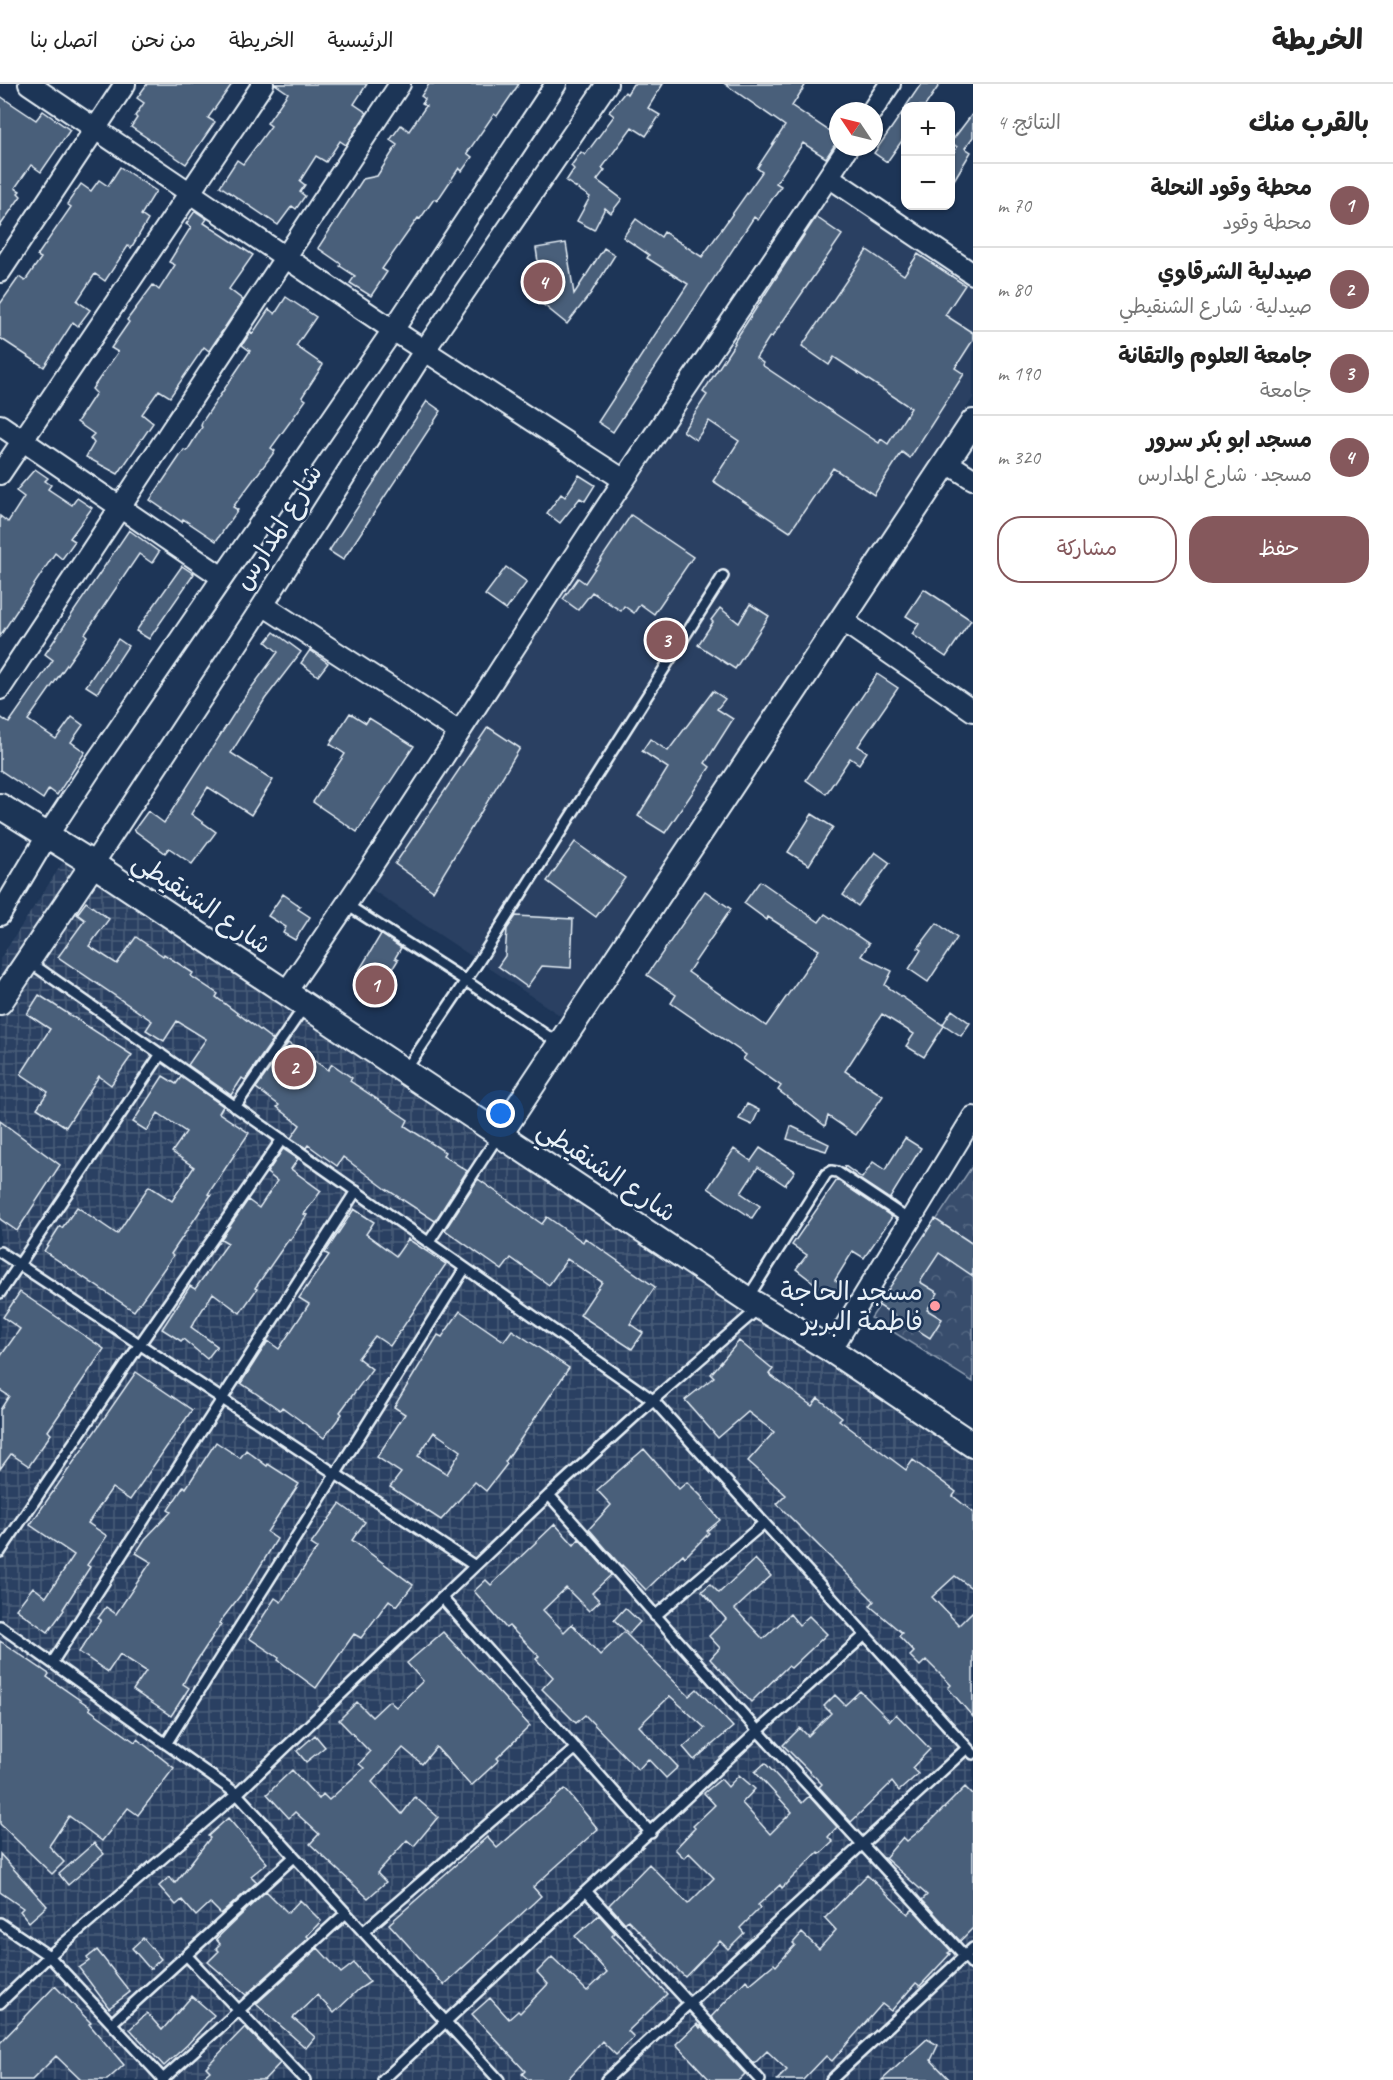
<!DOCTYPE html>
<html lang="ar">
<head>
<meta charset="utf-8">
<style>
	:root { --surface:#fff; --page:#f6f6f6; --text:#222; --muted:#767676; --line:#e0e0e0; --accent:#85585c }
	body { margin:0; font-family:Caveat,"Playpen Sans Arabic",sans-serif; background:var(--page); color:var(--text); direction:rtl }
	.controls { position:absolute; right:18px; top:18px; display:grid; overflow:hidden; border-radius:12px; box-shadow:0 2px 4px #0004 }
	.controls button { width:54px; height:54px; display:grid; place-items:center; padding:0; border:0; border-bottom:2px solid var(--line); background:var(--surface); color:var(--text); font:30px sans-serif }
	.compass { position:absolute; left:829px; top:18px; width:54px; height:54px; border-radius:50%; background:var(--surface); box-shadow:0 2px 4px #0004; rotate:305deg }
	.you { position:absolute; left:501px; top:1030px; width:21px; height:21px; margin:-15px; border:4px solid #fff; border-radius:50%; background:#1a73e8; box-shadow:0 0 0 9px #1a73e833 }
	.badge { display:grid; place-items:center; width:39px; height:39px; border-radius:50%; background:var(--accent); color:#fff; font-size:20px; font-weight:700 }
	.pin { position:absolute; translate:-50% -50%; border:3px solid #fff; box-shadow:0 2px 6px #0006 }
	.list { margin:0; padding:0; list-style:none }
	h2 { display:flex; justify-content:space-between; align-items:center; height:78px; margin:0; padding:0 24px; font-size:26px }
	h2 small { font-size:20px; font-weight:400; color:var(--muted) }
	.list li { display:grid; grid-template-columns:39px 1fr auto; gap:18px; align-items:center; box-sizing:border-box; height:84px; padding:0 24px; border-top:2px solid var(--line) }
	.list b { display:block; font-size:22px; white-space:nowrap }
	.list p { margin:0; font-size:20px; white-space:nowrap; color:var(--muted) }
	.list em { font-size:20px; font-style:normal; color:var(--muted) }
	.actions { display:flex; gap:12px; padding:18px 24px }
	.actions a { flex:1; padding:14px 0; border:2px solid var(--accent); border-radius:24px; text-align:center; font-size:21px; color:var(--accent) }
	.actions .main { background:var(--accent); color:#fff }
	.map { position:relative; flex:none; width:973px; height:1996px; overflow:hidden; direction:ltr }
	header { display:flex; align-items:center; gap:36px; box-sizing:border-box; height:84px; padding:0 30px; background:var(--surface); border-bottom:2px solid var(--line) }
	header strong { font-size:28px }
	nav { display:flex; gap:33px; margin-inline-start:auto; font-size:21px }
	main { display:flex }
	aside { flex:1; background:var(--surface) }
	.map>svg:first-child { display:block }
	.built { fill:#2a4162 }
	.industrial { fill:url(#industrial-grid) }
	.park { fill:url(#park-crowns); stroke:#909fb2; stroke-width:1.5 }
	.building { fill:#495e7a; stroke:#e8f1f8; stroke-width:1.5; fill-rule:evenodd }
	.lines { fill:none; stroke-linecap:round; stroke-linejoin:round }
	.service-casing { stroke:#e8f1f8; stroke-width:14 }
	.minor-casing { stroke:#e8f1f8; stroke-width:24 }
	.tertiary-casing { stroke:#e8f1f8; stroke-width:28 }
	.service { stroke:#1d3557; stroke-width:9 }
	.minor { stroke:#1d3557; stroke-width:20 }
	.tertiary { stroke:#1d3557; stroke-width:24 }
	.poi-dot { fill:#ff9aa2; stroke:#1d3557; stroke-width:2 }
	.labels { text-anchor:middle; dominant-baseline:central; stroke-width:5; stroke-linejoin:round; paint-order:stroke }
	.street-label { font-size:26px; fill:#e8f1f8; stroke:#1d3557 }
	.poi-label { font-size:26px; fill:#e8f1f8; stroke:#1d3557; text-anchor:end }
</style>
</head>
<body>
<header>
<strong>الخريطة</strong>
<nav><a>الرئيسية</a><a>الخريطة</a><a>من نحن</a><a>اتصل بنا</a></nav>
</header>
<main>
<aside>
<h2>بالقرب منك<small>النتائج: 4</small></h2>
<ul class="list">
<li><span class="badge">1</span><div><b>محطة وقود النحلة</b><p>محطة وقود</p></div><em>70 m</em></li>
<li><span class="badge">2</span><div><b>صيدلية الشرقاوي</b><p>صيدلية · شارع الشنقيطي</p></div><em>80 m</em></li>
<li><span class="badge">3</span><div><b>جامعة العلوم والتقانة</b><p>جامعة</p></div><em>190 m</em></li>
<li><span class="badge">4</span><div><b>مسجد ابو بكر سرور</b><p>مسجد · شارع المدارس</p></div><em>320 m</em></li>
</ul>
<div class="actions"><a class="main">حفظ</a><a>مشاركة</a></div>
</aside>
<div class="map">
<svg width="973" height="1996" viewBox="0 0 973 1996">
	<defs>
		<pattern id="industrial-grid" width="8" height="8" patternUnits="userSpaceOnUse" patternTransform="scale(1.5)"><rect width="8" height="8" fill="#2a4162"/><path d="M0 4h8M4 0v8" fill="none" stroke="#495d79"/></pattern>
		<pattern id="park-crowns" width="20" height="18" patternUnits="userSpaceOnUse" patternTransform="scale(1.5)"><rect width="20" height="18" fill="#374d6c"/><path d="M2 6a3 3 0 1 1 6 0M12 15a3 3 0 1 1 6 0" fill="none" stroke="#546782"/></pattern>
	</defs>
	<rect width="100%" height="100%" fill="#1d3557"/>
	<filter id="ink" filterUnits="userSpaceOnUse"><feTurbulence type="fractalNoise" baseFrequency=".0167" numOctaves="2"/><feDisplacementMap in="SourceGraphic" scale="12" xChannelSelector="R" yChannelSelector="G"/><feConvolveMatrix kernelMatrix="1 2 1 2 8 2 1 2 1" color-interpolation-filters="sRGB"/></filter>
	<g filter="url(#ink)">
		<path class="built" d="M824,99L973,199V314L561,932L359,797Z"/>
		<path class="industrial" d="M69,769L973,1349V1996H0V875Z"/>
		<path class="park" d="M973,1081V1298L871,1234Z"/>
		<path class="building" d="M147,0H232L208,34L215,38L186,80L131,43L137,34L135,32L144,19L137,14Z
			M275,0H367L354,20L367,29L346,61L340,57L326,78L316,72L300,97L305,101L300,108L305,112L296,125L292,122L278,141L220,102L237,76L243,80L271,42L267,39L288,9Z
			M429,0H519L497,32L494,30L467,69L472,73L462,87L459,84L437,117L434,115L420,135L418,134L382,185L387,188L371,212L350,199L355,192L340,182L341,180L318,164L363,95L377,92L388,75L397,61L390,56L401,41L409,47L426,22L422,20L425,15L421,12Z
			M633,0H663L648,24L660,31L646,52L632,43L602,84L605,86L597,96L622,115L611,129L605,124L594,146L577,137L590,113L566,97L574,85L571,82L581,68L585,71L614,32L609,28L625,8L627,10Z
			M725,0H806L792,22L838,53V56L826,74L803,59L776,99L781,102L758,136L754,133L613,348L598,338L688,200L647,174L649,171L623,153L636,135L661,153L664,148L702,173L762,88L757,84L785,42Z
			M921,0H940L925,22H906Z
			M0,12L36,36L43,27L70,46L41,88L31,81L15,104L20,107L18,109L21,112L0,142Z
			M906,23V51L887,78L874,69Z
			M973,29V53L965,64L971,68L951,101V74L957,63L951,58Z
			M120,83L156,107L141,131L148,136L131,164L128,162L105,197L95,190L77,217L90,226L78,242L73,238L44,283L0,254V220L19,193L25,197L41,174L37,172L71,123L67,120L81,100L91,107L99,96L108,102Z
			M195,127L207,135L204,139L253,171L229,205L243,216L209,267L204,263L170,313L159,306L142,330L153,339L118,390L86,373L94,359L90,354L94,350L77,338L96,309L92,305L118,268L111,264L129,238L127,236L153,201L159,206L175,181L169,178L191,143L186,140Z
			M816,133L842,151L772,253L770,252L756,274L763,279L762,281L879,359L881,355L888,360L911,324L834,273L829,281L802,262L867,166L904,191L918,170L965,201L945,231L973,249V256L955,284L964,290L910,374L902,368L874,411L833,384L790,448L713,397L739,357L709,337L696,356L683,347L707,311L703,308L735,259L734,258Z
			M566,159L574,210L604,164L615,171L591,209L567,240L535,214L542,205L536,164Z
			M286,213L316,233L296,262L323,281L302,313L306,316L271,364L275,367L233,423L238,426L216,457L183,435L182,438L150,416L184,366L187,367L202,343L201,342L202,338L246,273L250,267L242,261L251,248L253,249L269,225L275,230Z
			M427,317L441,327L343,476L329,467Z
			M35,385L48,394L45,397L51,401L48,405L72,421L77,414L92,424L70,454L75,457L62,475L55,469L0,552V432L8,438L24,413L16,407Z
			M579,391L595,401L585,417L580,414L560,439L547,429L561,410L565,413Z
			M631,431L693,473L654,530L640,520L634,529L624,522L621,527L592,508L578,526L563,515L578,494L585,499Z
			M129,446L159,468L152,479L139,470L85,550L87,552L28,636L56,655L72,633L83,641L71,658L85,668L57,711L49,705L43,715L0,686V633L9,639L53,576L45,570Z
			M182,482L194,490L149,555L136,547Z
			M506,483L527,498L506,526L485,511Z
			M924,505L971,536L946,573L912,550L919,540L906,532Z
			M750,520L769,532L735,585L698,561L713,538L711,536L720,524L739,539Z
			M274,548L301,568L265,615L231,669L273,696L251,731L208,703L191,730L216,748L192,780L169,764L165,769L134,746L148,727L164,739L246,611L278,568L266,558Z
			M118,555L128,562L97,609L86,602Z
			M310,566L328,579L318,592L301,579Z
			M877,590L898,604L858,662L867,668L859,680L850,674L826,710L806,696Z
			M713,607L725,615L717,625L733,635L705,679L710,683L665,749L638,732L668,684L642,667L650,655L668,667Z
			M350,629L366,639L369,634L414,662L357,748L313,718L345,670L330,660Z
			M488,643L520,664L433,807L395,780Z
			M812,730L833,743L809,781L788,768Z
			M575,758L625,794L596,833L547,797Z
			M875,768L890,779L858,822L843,811Z
			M760,797L819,838L825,830L869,860L861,872L892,887L885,901L944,942L924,973L906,962L914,950L882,930L845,987L883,1012L856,1051L828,1032L825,1042L778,1006L781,1002L743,975L746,971L671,919L676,911L647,891L705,807L731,825L688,888L766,942L819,866L768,833L767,836L744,819Z
			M283,810L300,822L298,825L310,833L295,856L283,849L286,843L268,832Z
			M86,818L109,835L89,862L117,880L136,853L163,872L164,870L193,889L191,892L218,910L216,913L273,956L245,996L242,994L231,1011L188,981L206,955L177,937L164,957L146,946L152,937L58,873L85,836L77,830Z
			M516,832L573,835L571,884L542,882L527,903L498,882L505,872L507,845Z
			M937,839L957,854L928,898L909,885L921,866L918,864Z
			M381,850L401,864L395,874L398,876L380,905L357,890Z
			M39,911L132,971L111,1001L99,992L66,1043L37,1024L48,1008L21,990L50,945L27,930Z
			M952,926L970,939L961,952L943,940Z
			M288,959L328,986L332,980L352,994L350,997L408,1036L405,1042L445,1068L443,1071L467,1087L435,1137L386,1105L343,1073L337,1082L308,1061L306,1064L291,1054L300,1041L277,1023L279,1021L256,1004Z
			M163,992L176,1000L181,993L223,1022L219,1029L249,1049L208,1110L211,1111L171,1170L173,1172L134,1227L44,1167L60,1142L62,1144L77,1123L117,1150L149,1102L172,1117L194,1083L172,1068L186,1048L158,1029L147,1047L133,1038Z
			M747,1020L759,1026L752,1041L739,1035Z
			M0,1037L60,1081L17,1147L0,1135Z
			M791,1042L829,1060L826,1067L787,1055Z
			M905,1054L921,1064L890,1114L900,1122L844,1085L845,1082L862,1094L873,1078L885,1086Z
			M760,1064L795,1087L785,1101L758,1083L741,1109L760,1122L752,1134L708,1104L734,1065L751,1077Z
			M283,1065L298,1075L291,1085L321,1107L304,1130L307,1131L290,1156L289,1155L255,1204L257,1205L240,1229L213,1209L191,1243L217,1262L207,1275L183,1255L181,1257L162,1245L190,1202L195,1205L228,1159L221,1155L248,1116L259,1124L277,1097L267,1089Z
			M478,1095L542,1140L547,1133L583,1158L585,1154L655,1203L630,1240L643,1249L632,1265L580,1231L602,1198L567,1175L549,1201L511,1174L502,1186L445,1146Z
			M837,1096L892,1133L864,1174L853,1167L835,1196L844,1203L835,1215L796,1185L807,1171L792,1161Z
			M354,1125L374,1138L366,1150L396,1172L408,1155L446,1180L390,1262L375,1252L358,1274L372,1285L340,1328L342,1330L324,1354L282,1323L280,1326L241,1299L268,1257L279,1265L309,1220L299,1214L329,1171L325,1169Z
			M935,1135L973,1160V1192L939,1169L920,1198L938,1209L927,1226L942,1235L930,1254L878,1221Z
			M20,1208L104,1265L48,1347L51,1350L29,1382L11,1370L0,1385V1326L9,1312L0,1306V1273L20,1245L3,1233Z
			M460,1227L504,1257L512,1246L569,1284L505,1378L507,1380L486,1407L475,1398L441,1436L390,1403L401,1389L377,1373L405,1330L394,1323L438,1251L442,1253ZM434,1348L461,1367L447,1390L418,1372Z
			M739,1257L773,1285L769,1290L812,1322L818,1314L842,1333L839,1336L906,1386L913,1376L956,1408L953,1412L973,1428V1505L955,1492L932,1513L959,1541L973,1527V1633L948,1604L951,1601L926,1576L920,1582L910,1572L914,1568L899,1552L902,1549L870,1522L874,1517L777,1420L786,1411L748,1377L774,1348L748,1328L718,1354L685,1316L714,1293L711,1290Z
			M136,1288L192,1326L130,1416L112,1404L88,1439L107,1452L87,1481L90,1483L63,1525L64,1526L48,1548L16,1525L33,1503L46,1513L74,1471L30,1441Z
			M216,1358L240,1374L246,1366L267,1382L268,1380L299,1400L267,1448L277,1455L250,1499L219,1539L221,1540L190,1587L183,1600L189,1604L171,1632L133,1606L146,1587L120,1570L108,1588L79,1568L101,1536L98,1534L106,1523L116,1530L151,1478L136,1469L145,1455L171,1428L168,1426L184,1402L186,1404Z
			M644,1365L679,1405L687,1398L703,1414L702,1415L720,1436L707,1447L709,1449L685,1473L683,1470L646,1506L622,1481L621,1482L589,1445L611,1421L597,1406Z
			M340,1420L365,1438L352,1456L413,1501L397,1522L389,1516L361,1554L354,1550L316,1604L278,1576L279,1574L249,1554L275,1514L281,1518L317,1464L311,1460Z
			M555,1440L574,1461L579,1455L611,1491L592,1509L600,1517L589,1527L566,1504L543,1526L564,1548L572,1540L600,1571L624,1548L689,1612L697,1605L733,1643L694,1676L683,1663L705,1644L670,1612L639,1642L678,1683L666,1694L648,1675L638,1686L585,1631L576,1639L542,1605L553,1593L536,1575L539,1572L509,1542L506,1544L474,1507L486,1496L491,1501Z
			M755,1475L771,1492L735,1525L763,1555L790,1530L799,1541L809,1532L827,1550L791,1584L788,1582L751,1618L710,1575L720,1564L709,1552L726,1535L702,1507L710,1500L719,1509Z
			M625,1524L640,1538L629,1550L614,1536Z
			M443,1548L530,1642L497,1674L499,1676L471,1702L436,1663L422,1680L403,1664L372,1698L402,1730L415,1713L438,1733L414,1762L407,1756L377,1789L386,1798L368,1814L310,1760L319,1750L295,1728L289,1734L267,1710L292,1686L319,1715L323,1710L329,1716L364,1684L359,1680L370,1668L339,1636L357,1618L372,1633L389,1617L396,1623L423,1597L407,1579Z
			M0,1557L49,1590L47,1593L90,1623L89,1625L135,1658L137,1655L174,1684L138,1731L128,1724L102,1757L69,1732L49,1762L64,1778L52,1790L0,1740Z
			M860,1607L890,1637L896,1630L930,1665L912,1684L918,1690L899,1707L892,1698L851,1738L819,1703L822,1700L783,1661L800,1644L808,1652L831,1629L824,1622L835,1611L845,1621Z
			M315,1651L325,1663L306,1678L297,1667Z
			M765,1679L802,1719L809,1712L837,1743L828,1753L833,1758L820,1770L818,1768L782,1804L780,1801L758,1821L760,1824L740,1844L744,1849L728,1865L720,1857L685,1893L628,1836L625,1839L609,1821L649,1780L688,1820L714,1794L689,1769L684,1774L675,1765L695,1744L693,1742L715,1721L704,1709L721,1695L728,1703L739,1691L755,1705L742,1719L770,1750L792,1728L755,1688Z
			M965,1703L973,1711V1844L960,1857L922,1816L927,1811L885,1774L903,1753L907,1757L930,1738Z
			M565,1705L598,1745L533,1803L541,1812L444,1901L389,1840L487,1753L497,1764Z
			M228,1734L267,1779L251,1792L257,1798L221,1830L210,1819L196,1832L182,1816L176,1821L159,1802L169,1793L175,1799L210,1754L208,1752Z
			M94,1759L104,1770L68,1801L59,1790Z
			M0,1770L47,1822L29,1838L20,1827L23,1824L0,1808Z
			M867,1791L908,1830L913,1825L951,1867L948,1869L950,1870L920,1902L916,1899L891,1927L882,1920L832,1977L826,1972L803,1996H777L787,1986L767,1967L754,1980L711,1933L746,1896L750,1900L774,1880L776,1882L795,1861L793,1859L802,1849L819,1865L836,1846L825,1834Z
			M266,1807L288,1829L300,1816L321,1837L307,1852L309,1854L246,1911L208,1878L219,1867L216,1864L220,1860L216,1855Z
			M599,1831L615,1849L612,1852L667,1910L628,1947L634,1953L616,1971L602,1957L567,1996H529L522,1990L525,1987L472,1930L490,1914L509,1935L518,1927L520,1929L548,1900L537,1888L552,1873L587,1907L607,1888L575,1852Z
			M143,1854L161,1875L150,1885L132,1864Z
			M318,1864L341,1889L354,1879L370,1898L359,1905L334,1929L317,1911L293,1934L315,1953L306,1964L256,1920Z
			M97,1866L130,1908L109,1924L79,1884L89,1877L87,1874Z
			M55,1902L91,1939L89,1940L124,1981L107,1996H81L56,1972L32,1996H0V1959Z
			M192,1912L214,1931L187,1961L164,1982L130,1945L147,1929L162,1946Z
			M697,1940L700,1944L701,1942L745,1990L739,1996H710L676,1960Z
			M245,1943L280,1979L264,1996H200L210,1987L206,1983Z
			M927,1955L938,1961L931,1976L950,1996H882Z"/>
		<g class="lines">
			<defs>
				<path id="service" d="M347,821L466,897L558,959
					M28,877L653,1316L973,1670
					M405,987L477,880L723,492
					M235,1023L304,923
					M429,1158L498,1052
					M0,1168L475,1482
					M0,1209L161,970
					M747,1215L826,1090L831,1087L837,1088L909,1136
					M549,1411L758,1647L973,1881
					M0,1468L140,1260L282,1055
					M442,1514L651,1749
					M655,1532L764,1439
					M0,1542L237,1710L499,1996
					M52,1579L356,1107
					M166,1660L465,1184
					M587,1808L760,1996
					M0,1839L49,1872L164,1996
					M363,1848L576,1664
					M187,1872L305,1996
					M0,1919L49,1872L237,1710L549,1411L653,1316L759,1224
					M112,1939L294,1773
					M162,1996L346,1829
					M383,1996L758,1647L865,1551
					M606,1996L967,1664
					M831,1996L973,1864"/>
				<path id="minor" d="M29,0L393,246L624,396
					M872,27L890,0
					M829,93L973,190
					M0,188L125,0
					M0,341L222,493
					M946,378L973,395
					M0,390L263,0
					M263,521L459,648
					M843,537L973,627
					M0,605L400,0
					M93,780L263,521L424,267L607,0
					M0,831L47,752L91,685L393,246L556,0
					M286,908C395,752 496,590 601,431C682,308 767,187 848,63
					M831,1266L973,1033"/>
				<path id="tertiary" d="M0,722L93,780L747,1215L831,1266L973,1361
					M0,918L93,780
					M500,1050L973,338"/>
			</defs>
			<use href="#service" class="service-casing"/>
			<use href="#minor" class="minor-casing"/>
			<use href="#tertiary" class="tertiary-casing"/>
			<use href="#service" class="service"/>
			<use href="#minor" class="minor"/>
			<use href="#tertiary" class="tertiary"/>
		</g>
	</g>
	<circle class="poi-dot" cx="935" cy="1222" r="6"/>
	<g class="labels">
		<g class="street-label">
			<text transform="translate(278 443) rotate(-58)">شارع المدارس</text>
			<text transform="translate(202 819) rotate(34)">شارع الشنقيطي</text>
			<text transform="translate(607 1087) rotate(34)">شارع الشنقيطي</text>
		</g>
		<g class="poi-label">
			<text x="923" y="1207">مسجد الحاجة<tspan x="923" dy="30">فاطمة البرير</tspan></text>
		</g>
	</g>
</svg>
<div class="controls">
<button>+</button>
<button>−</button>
</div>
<svg class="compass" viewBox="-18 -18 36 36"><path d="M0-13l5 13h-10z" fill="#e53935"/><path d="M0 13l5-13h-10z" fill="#767676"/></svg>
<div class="you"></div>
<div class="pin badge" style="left:375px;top:901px">1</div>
<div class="pin badge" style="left:294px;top:983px">2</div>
<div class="pin badge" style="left:666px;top:556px">3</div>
<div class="pin badge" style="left:543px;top:198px">4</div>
</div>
</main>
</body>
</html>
